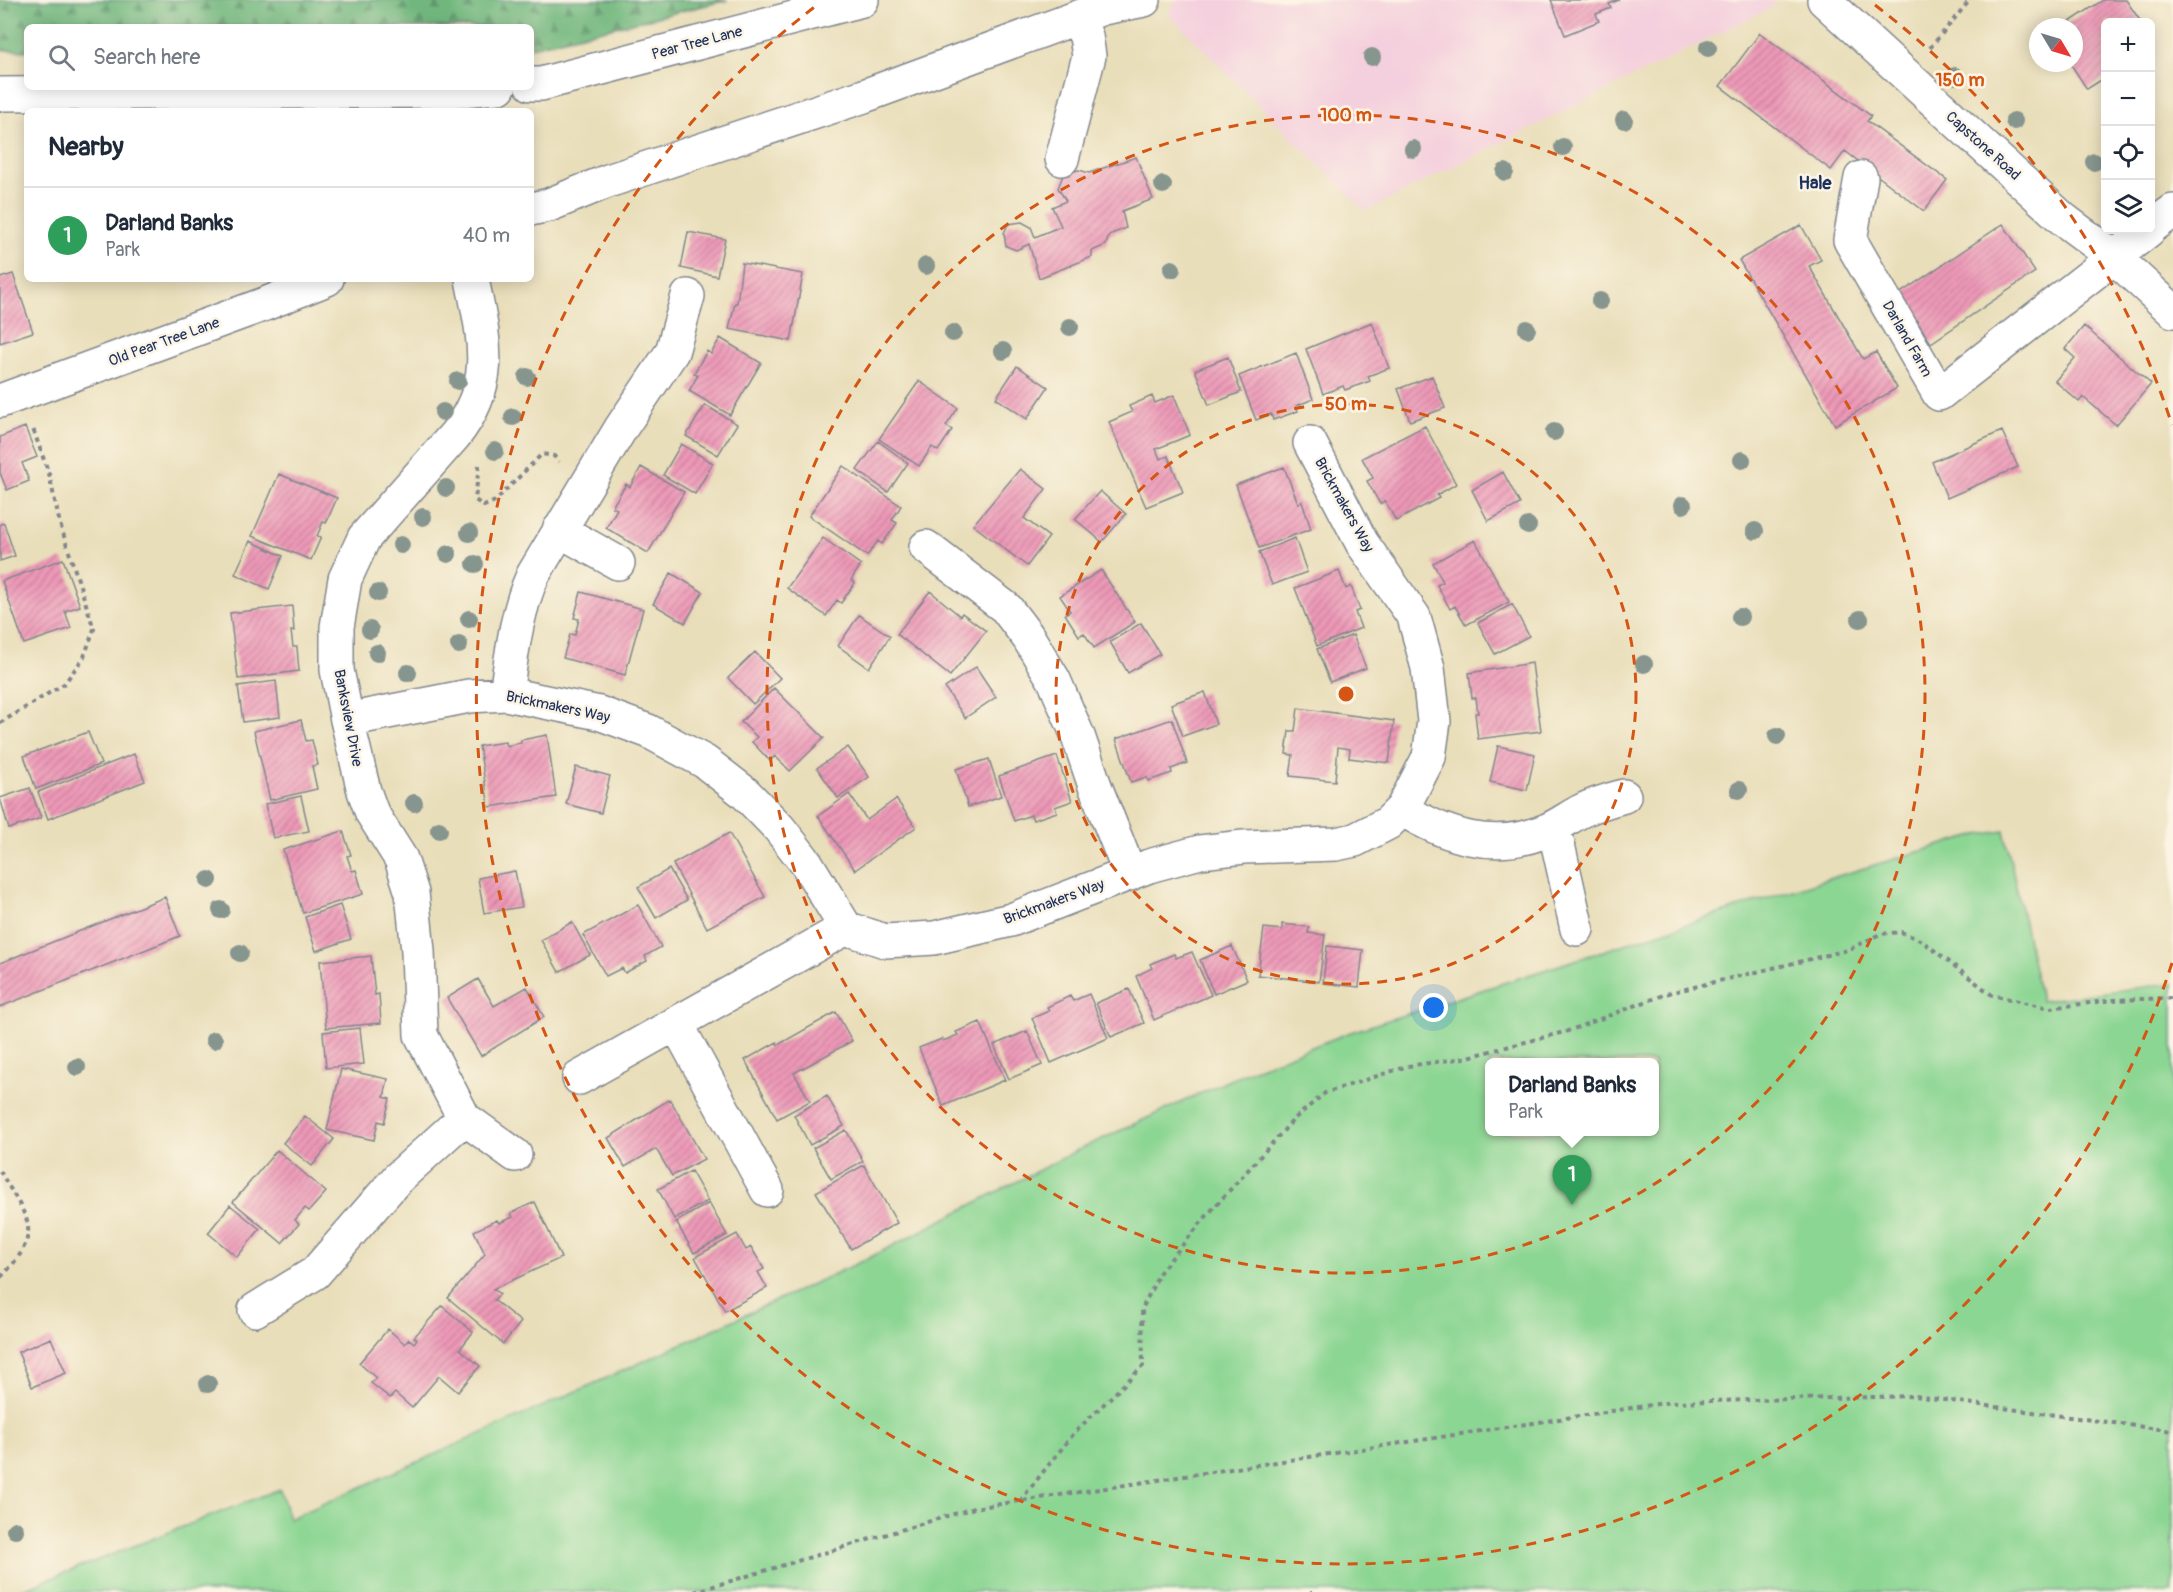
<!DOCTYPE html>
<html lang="en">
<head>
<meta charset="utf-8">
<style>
	:root { --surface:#fff; --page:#f6f6f7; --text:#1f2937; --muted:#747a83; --line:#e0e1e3; --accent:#1f6fb2 }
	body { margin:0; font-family:Pangolin,sans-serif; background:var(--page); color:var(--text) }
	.controls { position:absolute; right:18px; top:18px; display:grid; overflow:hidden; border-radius:9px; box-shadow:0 3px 15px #0003 }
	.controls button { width:54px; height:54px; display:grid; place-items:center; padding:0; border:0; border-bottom:2px solid var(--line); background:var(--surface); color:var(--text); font:30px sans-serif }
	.compass { position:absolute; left:2029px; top:18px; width:54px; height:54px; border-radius:50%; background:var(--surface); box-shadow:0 3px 15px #0003; rotate:128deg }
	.you { position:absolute; left:1434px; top:1008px; width:21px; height:21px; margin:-15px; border:4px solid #fff; border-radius:50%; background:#1a73e8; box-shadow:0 0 0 9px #1a73e833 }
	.badge { display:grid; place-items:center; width:39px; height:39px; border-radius:50%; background:var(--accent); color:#fff; font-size:20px; font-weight:700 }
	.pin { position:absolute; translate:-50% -50px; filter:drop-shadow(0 2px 3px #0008) }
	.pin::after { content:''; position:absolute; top:32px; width:21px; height:18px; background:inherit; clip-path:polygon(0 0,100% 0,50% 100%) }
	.popup { position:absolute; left:1485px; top:1058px; width:174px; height:78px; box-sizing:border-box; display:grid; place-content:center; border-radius:9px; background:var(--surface); filter:drop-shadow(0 2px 4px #0005); font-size:20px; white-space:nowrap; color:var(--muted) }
	.popup b { font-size:22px; color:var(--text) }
	.popup::after { content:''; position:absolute; left:50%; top:100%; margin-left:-12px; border:12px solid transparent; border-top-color:var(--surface) }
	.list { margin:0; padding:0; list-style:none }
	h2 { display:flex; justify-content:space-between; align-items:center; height:78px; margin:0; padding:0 24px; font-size:26px }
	h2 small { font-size:20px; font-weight:400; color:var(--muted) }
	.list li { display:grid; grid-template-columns:39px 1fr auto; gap:18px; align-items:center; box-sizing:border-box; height:96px; padding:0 24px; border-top:2px solid var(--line) }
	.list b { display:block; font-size:22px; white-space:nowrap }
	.list p { margin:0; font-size:20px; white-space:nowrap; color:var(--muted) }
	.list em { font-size:20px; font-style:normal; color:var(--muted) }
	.icon { flex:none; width:33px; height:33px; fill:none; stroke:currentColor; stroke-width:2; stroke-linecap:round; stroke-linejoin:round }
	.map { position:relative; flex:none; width:2173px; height:1592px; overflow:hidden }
	.search { position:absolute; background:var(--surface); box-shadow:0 3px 15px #0003; left:24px; top:24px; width:510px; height:66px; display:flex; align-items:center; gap:15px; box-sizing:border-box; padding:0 21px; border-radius:9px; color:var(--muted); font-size:22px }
	.panel { position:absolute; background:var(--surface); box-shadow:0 3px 15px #0003; left:24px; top:108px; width:510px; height:174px; border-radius:9px }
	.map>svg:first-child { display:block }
	.built { fill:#f4cfdd }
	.forest { fill:url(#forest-firs); stroke:#46736e; stroke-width:1.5 }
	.park { fill:#8cd693; stroke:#548278; stroke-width:1.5; fill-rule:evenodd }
	.building { fill:url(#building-hatch) }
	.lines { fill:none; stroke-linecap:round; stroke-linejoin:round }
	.minor-casing { stroke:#82868c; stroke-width:36 }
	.path { stroke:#82868c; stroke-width:4; stroke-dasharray:4.5 4.5; stroke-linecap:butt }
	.minor { stroke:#fff; stroke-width:33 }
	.tree { fill:#87958f }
	.ring { fill:none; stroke:#d45514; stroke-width:3; stroke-dasharray:10 8 }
	.labels { text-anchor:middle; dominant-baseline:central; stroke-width:5; stroke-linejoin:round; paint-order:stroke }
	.street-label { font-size:15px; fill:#1b2f5e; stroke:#fcf5e5 }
	.quarter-label { font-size:18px; font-weight:bold; fill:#1b2f5e; stroke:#fcf5e5 }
	.centre { fill:#d45514; stroke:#fcf5e5; stroke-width:3 }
	.ring-label { font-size:18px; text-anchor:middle; font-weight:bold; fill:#d45514; stroke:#fcf5e5; stroke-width:5; stroke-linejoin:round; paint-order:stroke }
</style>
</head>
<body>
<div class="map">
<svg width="2173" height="1592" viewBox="0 0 2173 1592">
	<defs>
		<pattern id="forest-firs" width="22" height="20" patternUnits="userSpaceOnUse" patternTransform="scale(1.5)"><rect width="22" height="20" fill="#71b77d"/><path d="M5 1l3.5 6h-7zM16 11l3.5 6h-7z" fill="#5c956a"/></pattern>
		<pattern id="building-hatch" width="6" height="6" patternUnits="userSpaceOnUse" patternTransform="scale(1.5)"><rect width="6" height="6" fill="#ee99b7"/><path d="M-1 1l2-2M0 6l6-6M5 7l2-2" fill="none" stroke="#c07d98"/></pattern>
	</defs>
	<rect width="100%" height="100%" fill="#fcf5e5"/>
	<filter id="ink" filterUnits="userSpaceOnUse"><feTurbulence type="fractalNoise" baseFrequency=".0167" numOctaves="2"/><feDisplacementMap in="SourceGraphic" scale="12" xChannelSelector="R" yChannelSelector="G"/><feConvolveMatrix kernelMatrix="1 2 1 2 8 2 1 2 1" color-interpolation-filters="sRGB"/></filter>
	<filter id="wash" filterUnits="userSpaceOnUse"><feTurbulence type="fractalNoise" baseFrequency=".008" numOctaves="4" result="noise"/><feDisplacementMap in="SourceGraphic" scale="24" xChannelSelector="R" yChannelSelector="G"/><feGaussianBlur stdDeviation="1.35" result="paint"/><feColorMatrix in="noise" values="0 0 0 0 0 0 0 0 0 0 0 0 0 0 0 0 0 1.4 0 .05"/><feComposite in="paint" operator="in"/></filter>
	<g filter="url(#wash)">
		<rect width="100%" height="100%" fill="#e9deba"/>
		<path class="built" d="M1175,0H1771L1778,4L1365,211L1169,15Z"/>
		<path class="forest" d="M0,0H728L531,47V27H27V51L0,50Z"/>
		<path class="park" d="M2004,831L2041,1001L2173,983V1592H16L280,1489L289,1519L629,1368L867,1259L1076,1151L1249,1071L1351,1032L1815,883L1971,836ZM1490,1062H1654V1132H1490Z"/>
		<g id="blocks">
			<path class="building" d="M1551,0H1619L1609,4L1611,8L1596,14L1599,21L1565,35Z
				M2103,0H2126L2141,22H2106V77L2087,89L2070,63H2074V27H2062Z
				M1760,33L1871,116L1867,121L1947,180L1924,211L1845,151L1831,170L1720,86Z
				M1136,157L1153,199L1122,211L1126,228L1109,235L1106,245L1092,251V257L1039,278L1029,244L1016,250L1006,246L1004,233L1008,224L1022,222L1031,227L1035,237L1061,226L1052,207L1066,201L1058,188L1064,173L1079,170L1089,173Z
				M2003,224L2035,272L1931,343L1899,294Z
				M1801,225L1821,260L1809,266L1863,359L1876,352L1897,388L1835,425L1739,260Z
				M688,232L725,239L717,276L681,268Z
				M742,263L803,274L791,341L729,329L735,303H737Z
				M13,274L33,332L0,343V278Z
				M1372,322L1389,368L1368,376L1370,381L1345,390L1343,386L1323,394L1306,349Z
				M2084,326L2151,384L2116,425L2083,397L2079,402L2055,381L2075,358L2065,349Z
				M720,338L761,363L730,415L689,391L698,375L694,373L707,351L711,354Z
				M1296,353L1313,399L1296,406L1298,411L1273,420L1271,414L1256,420L1239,376Z
				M1228,357L1241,392L1209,405L1195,370Z
				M1017,366L1048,387L1027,419L996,398Z
				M1432,376L1445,408L1410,421L1398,389Z
				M919,381L958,408L946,426L952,430L938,451L932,447L919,466L879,439Z
				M1174,395L1190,435L1156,449L1160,459L1168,456L1183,492L1146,507L1109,422L1132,412L1129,406L1152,396L1155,403Z
				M705,405L737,424L718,455L686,436Z
				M1425,426L1456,484L1437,495L1439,498L1396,521L1385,501L1380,504L1367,481L1373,478L1362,458Z
				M25,427L37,457L22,463L29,481L7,490L0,473V437Z
				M2002,431L2018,467L1947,498L1932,462Z
				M878,441L908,463L888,492L857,470Z
				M681,444L713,463L695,494L663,475Z
				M843,466L901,506L892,520L897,523L882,544L878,541L867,556L809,516Z
				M641,467L684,492L648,553L606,528L617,509L612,507L626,484L630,487Z
				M1284,467L1298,503L1302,502L1311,529L1259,548L1236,485Z
				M1020,469L1046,489L1024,518L1049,537L1027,566L973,525Z
				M1503,472L1520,504L1488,521L1472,490Z
				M279,474L337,498L326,523L323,522L317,536L321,537L311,560L252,536Z
				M1100,491L1126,514L1102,542L1075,519Z
				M4,523L15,556L0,561V524Z
				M823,538L861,565L851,580L855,583L841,603L837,600L826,616L787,588Z
				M1295,538L1307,572L1272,585L1259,552Z
				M1475,540L1509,602L1466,625L1455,606L1450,609L1437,585L1443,582L1433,563Z
				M250,541L283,556L269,589L235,574Z
				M63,559L80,606L65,611L71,628L24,644L2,581Z
				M1101,570L1135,622L1094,648L1084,633L1079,636L1065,614L1070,611L1060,596Z
				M1339,571L1346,589L1351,586L1360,610L1355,612L1361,628L1317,646L1295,588Z
				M671,573L703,592L685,623L653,604Z
				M930,591L960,616L962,613L986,631L950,676L897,634Z
				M581,592L643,609L625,675L563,658L570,634L575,635L579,619L574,618Z
				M1512,604L1529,636L1495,654L1478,623Z
				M292,606L294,631H291L293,647H297L299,671L238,679L230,613Z
				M859,615L890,636L869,668L838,646Z
				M1141,623L1160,654L1128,673L1110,642Z
				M1353,635L1366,668L1330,682L1317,649Z
				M755,652L780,678L753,704L728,678Z
				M1532,663L1541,731L1478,739L1475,713H1478L1476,698H1472L1469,673Z
				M976,667L996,697L965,718L945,688Z
				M276,681L280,717L243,722L238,686Z
				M774,688L824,738L790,771L775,756L770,761L752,742L757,737L741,722Z
				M1205,692L1216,724L1183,736L1171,704Z
				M1298,708L1394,721L1389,763L1349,758L1350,749L1338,747L1335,781L1290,776L1293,755L1286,754L1289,731H1295Z
				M1172,719L1187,763L1171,769L1172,773L1148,781L1147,777L1131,782L1116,739Z
				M301,720L306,741L312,740L318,765L312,766L317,789L270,800L254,731Z
				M88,732L101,764L36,789L24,756Z
				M547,735L556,797L489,807L479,746L505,742L506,746L521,743V740Z
				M1498,746L1535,754L1527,790L1490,782Z
				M848,747L869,777L838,798L817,768Z
				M134,754L145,781L48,819L38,792Z
				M1057,756L1072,801L1055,807L1057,812L1033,820L1031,815L1014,821L999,776Z
				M989,759L1001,796L968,807L956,769Z
				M576,767L610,776L601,813L566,804Z
				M30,788L41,818L9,829L0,798Z
				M849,794L867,820L896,799L916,827L855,870L818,816Z
				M301,796L309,831L273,838L265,804Z
				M343,831L351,855L347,856L352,871L356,870L363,894L303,913L283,850Z
				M729,833L765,897L707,928L673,864Z
				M669,869L687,900L656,918L638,887Z
				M515,871L522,907L484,913L478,878Z
				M165,897L180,936L0,1007V963Z
				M340,905L351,939L316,951L305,917Z
				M638,905L661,947L645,956L647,961L625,973L622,968L606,976L583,935Z
				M572,922L590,955L559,972L541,940Z
				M1282,924L1309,927L1308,933L1325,935L1319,982L1258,975L1264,928L1282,930Z
				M1232,946L1247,980L1214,994L1200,960Z
				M1327,946L1363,950L1359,987L1323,983Z
				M1192,952L1211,995L1154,1020L1136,976L1152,968L1150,964L1174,954L1176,958Z
				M371,956L375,995L379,994L381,1023L326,1028L320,961Z
				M478,979L494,1006L527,987L544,1017L481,1056L447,998Z
				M1129,989L1144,1023L1111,1037L1096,1003Z
				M1089,994L1108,1038L1051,1063L1032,1018L1049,1011L1047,1007L1070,996L1073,1001Z
				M836,1012L852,1041L794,1073L810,1101L777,1119L745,1060L777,1042L778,1045Z
				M980,1022L1005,1080L943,1106L919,1048L942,1039L943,1041L958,1035L956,1032Z
				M360,1028L364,1064L326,1068L323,1032Z
				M1027,1031L1042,1065L1009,1079L994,1045Z
				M341,1069L388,1079L384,1097L390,1099L384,1123L378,1121L374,1140L327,1130Z
				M827,1096L844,1126L810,1145L794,1115Z
				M670,1099L704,1159L672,1176L656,1149L625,1167L608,1138Z
				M305,1116L334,1139L312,1166L283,1143Z
				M846,1130L863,1161L831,1179L813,1148Z
				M277,1150L326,1192L309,1211L305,1208L295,1220L299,1224L282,1243L233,1202Z
				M864,1165L897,1223L851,1249L816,1192Z
				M691,1171L708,1201L674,1219L658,1189Z
				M535,1202L561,1258L493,1289L500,1294L494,1300L521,1322L503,1344L448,1298L485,1254L474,1231L497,1220L499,1223L513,1217L511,1213Z
				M709,1203L727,1235L694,1253L676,1222Z
				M230,1205L260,1229L237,1257L208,1233Z
				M737,1234L746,1250L751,1247L764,1269L758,1272L767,1288L725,1311L695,1257Z
				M442,1306L473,1332L460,1349L480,1366L458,1392L439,1376L412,1408L395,1393L390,1398L371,1383L376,1378L359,1363L388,1329L405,1344L409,1339L414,1343L417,1339L414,1337Z
				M51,1338L66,1373L32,1387L18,1352Z"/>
		</g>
	</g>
	<g filter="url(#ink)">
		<use href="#blocks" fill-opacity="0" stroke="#82868c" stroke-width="1.5"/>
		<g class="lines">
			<defs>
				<path id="minor" d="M1824,0L2063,219L2114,257L2173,311
					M531,84H541L862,0
					M0,94L446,91L499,87
					M1062,159L1089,56L1086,36L1076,18
					M1861,178L1850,240L1939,394L2149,230
					M531,209L549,205L608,181L864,96L1103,8L1144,0
					M2150,228L2173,211
					M472,279C484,340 497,382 455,435L364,538L345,579L337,627V670L347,720L364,791L372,813L401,859L412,893L418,951L421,1035L464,1118L515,1155
					M0,401L265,304L327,279
					M559,530L618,563
					M926,547L1006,608L1028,637L1054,680L1078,736L1095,786L1130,874
					M506,694C512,653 516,613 533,575L621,428L672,352L688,296
					M347,720L469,696L506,694L599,713L648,731L705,762L745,793L779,828L807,864L846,928L885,941L934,938L1011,920L1149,866L1200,852L1244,847L1336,844L1355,840L1388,823L1402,809L1429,757L1434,721L1428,668L1414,617L1362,543L1310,443
					M1402,809C1447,837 1494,852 1545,831C1558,826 1569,817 1581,811C1595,804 1609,800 1624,796
					M1554,827L1577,929
					M676,1023L767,1190
					M579,1078L846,928
					M255,1310L315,1273L397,1179L464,1118"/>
			</defs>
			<use href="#minor" class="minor-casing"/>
			<path class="path" d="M1930,48L1970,0
				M479,465L475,500L484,506L495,501L542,454L554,456L559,462
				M0,723L64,684L84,657L94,629L60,524L49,474L32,426
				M0,1171C7,1184 23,1208 27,1221C33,1243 14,1264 0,1278
				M1020,1501L1075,1432L1143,1366L1142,1309L1160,1272L1210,1212L1294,1119L1325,1093L1408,1066L1464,1058L1568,1031L1669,993L1848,950L1880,934L1901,932L1922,941L1992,995L2050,1008L2113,1000L2173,998
				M694,1592L974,1508L1671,1402L1915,1396L2173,1431
				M1310,1592H1313"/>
			<use href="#minor" class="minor"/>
		</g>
		<g class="tree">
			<circle cx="1708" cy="48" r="9"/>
			<circle cx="1372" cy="57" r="9"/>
			<circle cx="1955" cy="76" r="9"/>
			<circle cx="1624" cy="120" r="9"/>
			<circle cx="2014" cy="121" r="9"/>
			<circle cx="1563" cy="147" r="9"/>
			<circle cx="1413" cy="149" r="9"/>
			<circle cx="2094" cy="162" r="9"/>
			<circle cx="1505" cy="172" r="9"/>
			<circle cx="1163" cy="185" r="9"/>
			<circle cx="926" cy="266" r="9"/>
			<circle cx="1172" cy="269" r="9"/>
			<circle cx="1600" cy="301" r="9"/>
			<circle cx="1070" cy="327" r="9"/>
			<circle cx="1527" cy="329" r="9"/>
			<circle cx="953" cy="333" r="9"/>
			<circle cx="1003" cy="351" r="9"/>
			<circle cx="527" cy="377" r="9"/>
			<circle cx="458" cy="381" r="9"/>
			<circle cx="443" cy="412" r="9"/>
			<circle cx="513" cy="417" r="9"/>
			<circle cx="1554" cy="432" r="9"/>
			<circle cx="495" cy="451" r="9"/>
			<circle cx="1742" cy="460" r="9"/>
			<circle cx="446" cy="488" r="9"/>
			<circle cx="1683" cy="505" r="9"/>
			<circle cx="423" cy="517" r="9"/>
			<circle cx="1528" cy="526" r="9"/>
			<circle cx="1755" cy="531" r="9"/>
			<circle cx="469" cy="533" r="9"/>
			<circle cx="401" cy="545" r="9"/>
			<circle cx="448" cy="554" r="9"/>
			<circle cx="475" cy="564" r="9"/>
			<circle cx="378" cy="593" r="9"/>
			<circle cx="1740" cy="617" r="9"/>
			<circle cx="469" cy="619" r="9"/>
			<circle cx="1860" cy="619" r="9"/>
			<circle cx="370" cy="630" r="9"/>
			<circle cx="459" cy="645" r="9"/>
			<circle cx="377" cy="653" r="9"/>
			<circle cx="1644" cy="664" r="9"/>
			<circle cx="408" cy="673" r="9"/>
			<circle cx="1777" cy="736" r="9"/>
			<circle cx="1739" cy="790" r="9"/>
			<circle cx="414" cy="803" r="9"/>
			<circle cx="439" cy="830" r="9"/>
			<circle cx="209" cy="880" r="9"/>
			<circle cx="221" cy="910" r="9"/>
			<circle cx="240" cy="953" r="9"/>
			<circle cx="214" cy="1040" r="9"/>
			<circle cx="77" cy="1067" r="9"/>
			<circle cx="208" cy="1384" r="9"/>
			<circle cx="15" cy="1530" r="9"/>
		</g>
	</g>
	<g class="ring">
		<circle cx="1346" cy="694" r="290"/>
		<circle cx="1346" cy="694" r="579"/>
		<path d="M2172 963A869 869 0 1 1 817 5M1875 5A869 869 0 0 1 2172 425"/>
	</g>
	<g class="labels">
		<g class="street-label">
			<text transform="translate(697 43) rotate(-15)">Pear Tree Lane</text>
			<text transform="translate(1983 146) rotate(42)">Capstone Road</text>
			<text transform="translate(1907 339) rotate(60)">Darland Farm</text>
			<text transform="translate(164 342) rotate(-20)">Old Pear Tree Lane</text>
			<text transform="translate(1344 505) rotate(61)">Brickmakers Way</text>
			<text transform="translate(558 707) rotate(12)">Brickmakers Way</text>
			<text transform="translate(348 718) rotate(79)">Banksview Drive</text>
			<text transform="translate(1054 902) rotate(-20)">Brickmakers Way</text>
		</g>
		<g class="quarter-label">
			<text x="1815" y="183">Hale</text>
		</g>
	</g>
	<circle cx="1346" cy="694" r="9" class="centre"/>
	<g class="ring-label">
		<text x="1960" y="86">150 m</text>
		<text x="1346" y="121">100 m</text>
		<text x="1346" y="410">50 m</text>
	</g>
</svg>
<div class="controls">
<button>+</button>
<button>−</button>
<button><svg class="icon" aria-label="locate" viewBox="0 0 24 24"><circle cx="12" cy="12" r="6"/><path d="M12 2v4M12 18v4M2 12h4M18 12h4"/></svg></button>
<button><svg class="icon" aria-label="layers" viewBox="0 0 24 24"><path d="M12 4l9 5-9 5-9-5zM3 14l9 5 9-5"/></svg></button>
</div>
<svg class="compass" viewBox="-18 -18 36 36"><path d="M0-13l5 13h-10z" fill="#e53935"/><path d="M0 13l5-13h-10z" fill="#747a83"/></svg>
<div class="you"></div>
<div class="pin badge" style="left:1572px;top:1205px;background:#2e9e5b">1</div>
<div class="popup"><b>Darland Banks</b>Park</div>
<div class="search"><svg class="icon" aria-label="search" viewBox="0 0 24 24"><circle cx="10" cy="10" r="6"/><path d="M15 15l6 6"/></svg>Search here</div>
<section class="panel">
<h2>Nearby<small></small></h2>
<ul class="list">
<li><span class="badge" style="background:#2e9e5b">1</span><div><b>Darland Banks</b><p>Park</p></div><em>40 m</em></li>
</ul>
</section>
</div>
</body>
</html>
